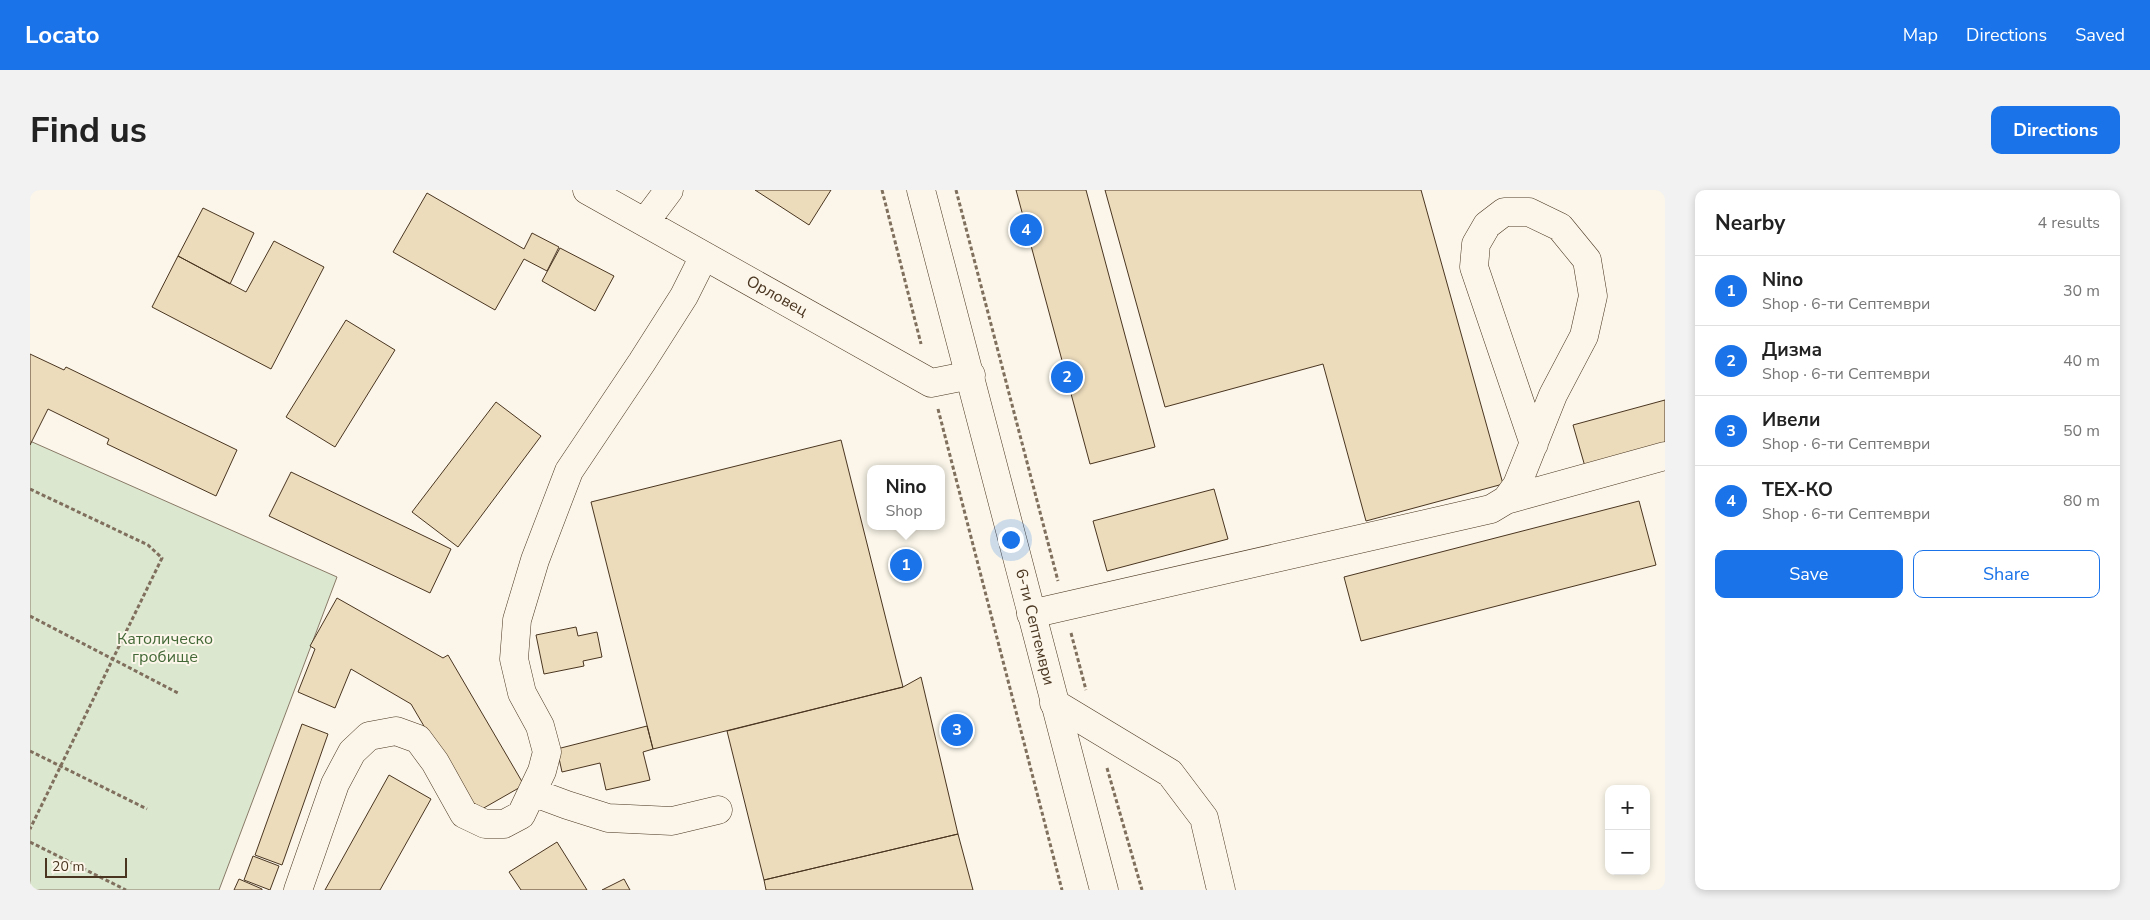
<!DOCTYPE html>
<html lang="en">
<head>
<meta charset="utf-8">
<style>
	:root { --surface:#fff; --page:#f2f2f2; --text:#222; --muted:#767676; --line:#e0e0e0; --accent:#1a73e8 }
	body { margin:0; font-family:"Nunito Sans",sans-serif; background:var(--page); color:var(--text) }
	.controls { position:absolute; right:15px; bottom:15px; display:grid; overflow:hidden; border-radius:10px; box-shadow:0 2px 8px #0003 }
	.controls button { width:45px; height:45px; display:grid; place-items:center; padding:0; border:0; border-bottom:1px solid var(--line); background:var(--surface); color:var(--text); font:25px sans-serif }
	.scale { position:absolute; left:15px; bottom:12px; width:82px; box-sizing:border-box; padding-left:5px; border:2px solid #4a3520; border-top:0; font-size:14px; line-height:18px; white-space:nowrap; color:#4a3520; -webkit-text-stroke:4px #fbf6e9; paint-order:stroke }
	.you { position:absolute; left:980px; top:349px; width:18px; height:18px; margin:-12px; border:4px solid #fff; border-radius:50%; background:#1a73e8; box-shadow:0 0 0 8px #1a73e833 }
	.badge { display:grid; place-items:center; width:32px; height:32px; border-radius:50%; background:var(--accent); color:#fff; font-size:16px; font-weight:700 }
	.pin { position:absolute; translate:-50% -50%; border:2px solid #fff; box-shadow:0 1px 5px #0006 }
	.popup { position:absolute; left:837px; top:275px; width:78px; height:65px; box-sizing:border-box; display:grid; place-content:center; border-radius:10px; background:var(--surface); filter:drop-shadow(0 1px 4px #0005); font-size:16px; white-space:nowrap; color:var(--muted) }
	.popup b { font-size:19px; color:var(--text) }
	.popup::after { content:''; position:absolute; left:50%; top:100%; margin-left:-10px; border:10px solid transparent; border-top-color:var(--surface) }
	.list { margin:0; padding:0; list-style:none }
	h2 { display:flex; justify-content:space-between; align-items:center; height:65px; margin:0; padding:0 20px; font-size:21px }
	h2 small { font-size:16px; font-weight:400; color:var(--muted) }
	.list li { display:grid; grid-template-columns:32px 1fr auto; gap:15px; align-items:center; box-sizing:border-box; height:70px; padding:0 20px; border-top:1px solid var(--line) }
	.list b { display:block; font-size:19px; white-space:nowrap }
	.list p { margin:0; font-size:16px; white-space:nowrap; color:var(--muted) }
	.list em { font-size:16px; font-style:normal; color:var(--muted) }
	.actions { display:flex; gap:10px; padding:15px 20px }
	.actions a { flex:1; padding:11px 0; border:1px solid var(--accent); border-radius:10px; text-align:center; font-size:18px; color:var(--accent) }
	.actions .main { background:var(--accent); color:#fff }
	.map { position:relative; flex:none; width:1635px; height:700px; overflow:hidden; border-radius:10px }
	header { display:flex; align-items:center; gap:30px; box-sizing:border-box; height:70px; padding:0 25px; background:var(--accent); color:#fff }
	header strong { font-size:24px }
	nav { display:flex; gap:28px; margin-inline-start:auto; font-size:18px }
	.intro { display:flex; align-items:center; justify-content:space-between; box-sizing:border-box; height:120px; padding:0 30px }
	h1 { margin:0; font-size:35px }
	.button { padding:12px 22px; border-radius:10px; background:var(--accent); color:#fff; font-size:18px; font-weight:700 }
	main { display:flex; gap:30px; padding:0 30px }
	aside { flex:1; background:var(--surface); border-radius:10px; box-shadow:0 2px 8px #0003 }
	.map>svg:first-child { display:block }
	.green { fill:#dce7d0; stroke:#887966 }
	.building { fill:#ecdcbc; stroke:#4a3520 }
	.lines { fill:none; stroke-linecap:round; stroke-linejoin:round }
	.minor-casing { stroke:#4a3520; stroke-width:29 }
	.major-casing { stroke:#4a3520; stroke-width:29 }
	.path { stroke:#7f6f5c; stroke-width:3; stroke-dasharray:4 2.5; stroke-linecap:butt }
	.minor { stroke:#fbf6e9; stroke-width:28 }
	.major { stroke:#fbf6e9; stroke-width:28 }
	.labels { text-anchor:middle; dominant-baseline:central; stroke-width:4; stroke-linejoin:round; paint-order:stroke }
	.street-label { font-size:16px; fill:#4a3520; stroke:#fbf6e9 }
	.park-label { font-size:16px; fill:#436837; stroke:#fbf6e9 }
</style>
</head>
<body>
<header>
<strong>Locato</strong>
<nav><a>Map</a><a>Directions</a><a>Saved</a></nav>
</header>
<div class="intro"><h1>Find us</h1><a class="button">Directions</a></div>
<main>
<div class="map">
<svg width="1635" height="700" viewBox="0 0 1635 700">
	<rect width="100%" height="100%" fill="#fbf6e9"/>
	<path class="green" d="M0,251L307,387L189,700H0Z"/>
	<path class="building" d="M725,0H801L779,35Z
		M986,0H1056L1125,257L1060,274Z
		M1075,0H1391L1473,294L1336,331L1293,174L1135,217Z
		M397,3L494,59L502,43L529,57L517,81L494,69L465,120L363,62Z
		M173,18L224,43L200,94L148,66Z
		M244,51L294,77L241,179L122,117L148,66L216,102Z
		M530,58L584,86L565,121L512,91Z
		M316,130L365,160L305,257L256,227Z
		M0,164L34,180L36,177L207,260L186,306L77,254L79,249L18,219L0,255Z
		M1635,210V259L1556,280L1543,235Z
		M466,212L511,246L428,357L382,322Z
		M811,250L873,497L623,559L561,312Z
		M261,282L421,359L400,403L239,326Z
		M1184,299L1198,349L1077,381L1063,331Z
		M1609,311L1626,375L1331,451L1314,387Z
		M307,408L413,468L418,465L494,595L445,623L381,514L321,479L305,518L268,502L285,459L280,456Z
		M546,437L548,446L567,442L572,467L553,471L554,476L514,484L506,445Z
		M891,487L928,644L734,690L697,541L873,497Z
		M272,534L298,544L252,675L225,665Z
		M617,536L623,559L613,562L620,590L576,600L570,573L532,582L527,559Z
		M359,585L401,609L350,700H295Z
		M928,644L943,700H736L734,690Z
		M527,652L557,700H491L479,682Z
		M223,666L249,676L240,700L214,690Z
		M209,689L232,699V700H204Z
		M594,689L600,700H572Z"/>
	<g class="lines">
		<defs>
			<path id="minor" d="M557,0L901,193L941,185
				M615,32L639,0
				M1476,310L1487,295L1523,205L1554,146L1563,106L1557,70L1530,37L1499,22H1474L1457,35L1446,54L1444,77L1504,254
				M1001,424L1461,319L1476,310L1635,266
				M1024,513L1140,583L1174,628L1191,700
				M502,602L537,615L578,628L642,631L688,620
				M268,700L305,594L322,562L339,546L366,541L388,549L405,572L434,624L455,634H474L491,625L512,581L517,562L510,536L492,503L484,469L487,430L505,370L539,281L612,172L654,106L674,66"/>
			<path id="major" d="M891,0L1074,700"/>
		</defs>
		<use href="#minor" class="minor-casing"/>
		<use href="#major" class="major-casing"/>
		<path class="path" d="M852,0L891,154
			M926,0L1028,391
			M908,219L1032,700
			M0,299L118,355L132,368L0,639
			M0,426L148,503
			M1041,443L1056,500
			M0,561L117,619
			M1077,578L1112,700
			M0,652L96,700"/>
		<use href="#minor" class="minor"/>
		<use href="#major" class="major"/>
	</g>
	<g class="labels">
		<g class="street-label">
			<text transform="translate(747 106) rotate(29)">Орловец</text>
			<text transform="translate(1005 437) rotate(76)">6-ти Септември</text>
		</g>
		<g class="park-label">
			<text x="135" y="449">Католическо<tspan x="135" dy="18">гробище</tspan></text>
		</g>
	</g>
</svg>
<div class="controls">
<button>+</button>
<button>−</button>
</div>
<div class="scale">20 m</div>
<div class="you"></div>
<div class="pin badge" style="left:876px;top:375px">1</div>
<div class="popup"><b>Nino</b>Shop</div>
<div class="pin badge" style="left:1037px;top:187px">2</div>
<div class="pin badge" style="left:927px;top:540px">3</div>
<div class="pin badge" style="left:996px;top:40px">4</div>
</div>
<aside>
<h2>Nearby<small>4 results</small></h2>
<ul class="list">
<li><span class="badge">1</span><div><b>Nino</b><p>Shop · 6-ти Септември</p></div><em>30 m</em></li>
<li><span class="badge">2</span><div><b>Дизма</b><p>Shop · 6-ти Септември</p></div><em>40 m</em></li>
<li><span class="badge">3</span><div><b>Ивели</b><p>Shop · 6-ти Септември</p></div><em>50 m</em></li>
<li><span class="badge">4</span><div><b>ТЕХ-КО</b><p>Shop · 6-ти Септември</p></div><em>80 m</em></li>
</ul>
<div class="actions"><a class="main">Save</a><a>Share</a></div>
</aside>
</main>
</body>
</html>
